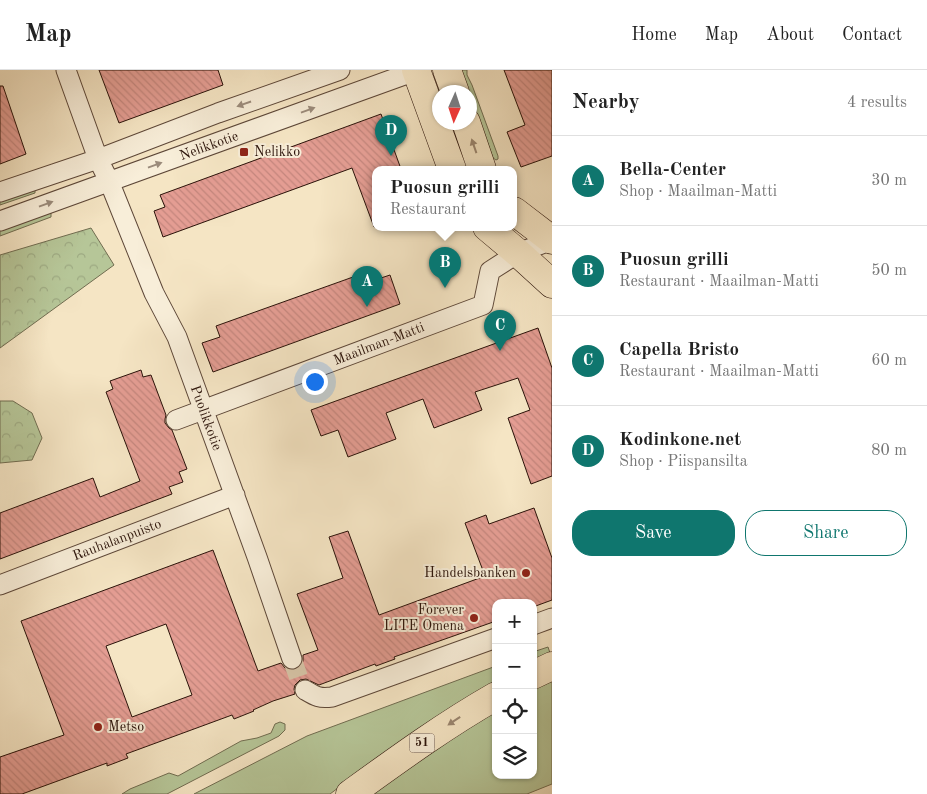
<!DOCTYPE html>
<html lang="en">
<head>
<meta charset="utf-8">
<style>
	:root { --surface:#fff; --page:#f2f2f2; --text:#222; --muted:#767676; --line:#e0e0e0; --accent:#0f766e }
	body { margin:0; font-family:"Old Standard TT",serif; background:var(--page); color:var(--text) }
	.controls { position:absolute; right:15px; bottom:15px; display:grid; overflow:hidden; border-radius:10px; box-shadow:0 1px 4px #0004 }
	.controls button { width:45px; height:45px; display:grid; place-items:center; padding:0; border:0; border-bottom:1px solid var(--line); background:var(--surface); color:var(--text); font:25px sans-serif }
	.compass { position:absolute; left:432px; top:15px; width:45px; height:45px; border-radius:50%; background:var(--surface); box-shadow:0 1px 4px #0004; rotate:183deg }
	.you { position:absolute; left:314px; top:311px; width:18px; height:18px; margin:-12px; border:4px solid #fff; border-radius:50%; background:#1a73e8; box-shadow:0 0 0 8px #1a73e833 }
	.badge { display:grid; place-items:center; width:32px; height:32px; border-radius:50%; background:var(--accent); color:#fff; font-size:16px; font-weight:700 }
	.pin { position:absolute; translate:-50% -41px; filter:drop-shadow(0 1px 2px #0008) }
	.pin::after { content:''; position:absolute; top:26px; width:18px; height:15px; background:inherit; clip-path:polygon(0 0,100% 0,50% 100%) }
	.popup { position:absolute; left:372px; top:96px; width:145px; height:65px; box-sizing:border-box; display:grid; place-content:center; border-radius:10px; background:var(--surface); filter:drop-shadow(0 1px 4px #0005); font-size:16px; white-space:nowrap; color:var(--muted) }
	.popup b { font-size:19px; color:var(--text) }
	.popup::after { content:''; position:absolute; left:50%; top:100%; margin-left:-10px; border:10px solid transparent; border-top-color:var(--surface) }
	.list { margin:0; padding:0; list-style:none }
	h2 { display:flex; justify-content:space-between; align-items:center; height:65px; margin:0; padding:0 20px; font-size:21px }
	h2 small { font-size:16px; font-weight:400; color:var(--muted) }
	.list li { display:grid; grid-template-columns:32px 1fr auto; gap:15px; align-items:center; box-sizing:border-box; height:90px; padding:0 20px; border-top:1px solid var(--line) }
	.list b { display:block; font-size:19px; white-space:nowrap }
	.list p { margin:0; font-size:16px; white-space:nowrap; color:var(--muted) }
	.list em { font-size:16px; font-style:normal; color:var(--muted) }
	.actions { display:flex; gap:10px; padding:15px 20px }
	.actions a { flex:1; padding:11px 0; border:1px solid var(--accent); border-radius:20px; text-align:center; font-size:18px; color:var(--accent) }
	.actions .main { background:var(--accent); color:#fff }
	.icon { flex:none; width:28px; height:28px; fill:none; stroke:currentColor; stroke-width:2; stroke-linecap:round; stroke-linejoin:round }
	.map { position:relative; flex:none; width:552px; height:724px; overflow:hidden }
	header { display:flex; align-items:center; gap:30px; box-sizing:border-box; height:70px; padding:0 25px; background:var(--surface); border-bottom:1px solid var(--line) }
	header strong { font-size:24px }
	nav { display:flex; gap:28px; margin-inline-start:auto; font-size:18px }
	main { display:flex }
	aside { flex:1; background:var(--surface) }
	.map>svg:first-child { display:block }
	.green { fill:#b6c698; stroke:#706c50 }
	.park { fill:url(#park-crowns); stroke:#706c50 }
	.building { fill:url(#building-back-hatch); stroke:#2a1209; fill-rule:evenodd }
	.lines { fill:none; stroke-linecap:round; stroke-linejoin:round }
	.street-tunnel { stroke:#d7c5a8; stroke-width:19; stroke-dasharray:19 9; stroke-linecap:butt }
	.street-casing { stroke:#5d4738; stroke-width:21 }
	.primary-casing { stroke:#2a1209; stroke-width:29 }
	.highway-casing { stroke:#2a1209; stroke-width:29 }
	.street { stroke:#f8eed9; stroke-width:19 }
	.primary { stroke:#f5e5c4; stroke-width:28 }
	.highway { stroke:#f5e5c4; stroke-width:28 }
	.oneway { fill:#9b8b7b }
	.oneway2 { fill:#9a8670 }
	.poi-dot { fill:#8f2418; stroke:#f8eed9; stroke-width:2 }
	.labels { text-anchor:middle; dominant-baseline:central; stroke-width:4; stroke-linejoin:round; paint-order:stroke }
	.shield { fill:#f8eed9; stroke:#685447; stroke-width:1 }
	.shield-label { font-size:12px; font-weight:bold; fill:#2a1209 }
	.street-label { font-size:14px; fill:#2a1209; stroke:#f8eed9 }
	.poi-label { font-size:14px; fill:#2a1209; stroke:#f8eed9; text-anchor:start }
</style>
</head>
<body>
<header>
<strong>Map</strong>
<nav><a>Home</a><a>Map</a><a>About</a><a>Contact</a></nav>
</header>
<main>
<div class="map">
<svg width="552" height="724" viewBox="0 0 552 724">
	<defs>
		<pattern id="park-crowns" width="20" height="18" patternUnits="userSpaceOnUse" patternTransform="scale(1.25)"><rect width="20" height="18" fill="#b6c698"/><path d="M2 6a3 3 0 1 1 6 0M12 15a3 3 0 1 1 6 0" fill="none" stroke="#9da982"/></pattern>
		<pattern id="building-back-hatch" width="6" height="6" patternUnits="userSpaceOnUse" patternTransform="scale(1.25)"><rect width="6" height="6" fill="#e49d93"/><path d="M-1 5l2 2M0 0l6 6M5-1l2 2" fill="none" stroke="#c4867d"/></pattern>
	</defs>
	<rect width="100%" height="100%" fill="#f5e5c4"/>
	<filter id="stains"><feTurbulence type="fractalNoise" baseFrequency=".004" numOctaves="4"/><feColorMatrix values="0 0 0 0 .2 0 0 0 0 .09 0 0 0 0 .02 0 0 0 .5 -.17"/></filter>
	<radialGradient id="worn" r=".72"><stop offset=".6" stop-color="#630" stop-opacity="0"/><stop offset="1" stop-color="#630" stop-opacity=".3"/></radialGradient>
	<path class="green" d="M461,0H467V5L472,15L498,86V89L496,90L493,88Z
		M35,120V123L0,135V130Z
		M51,142V147L0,166V160Z
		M548,577L550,583L533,591V582Z
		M496,596V612L374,691L330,724H194L307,666Z
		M552,605V714L527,724H364L496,636V705H533V615Z
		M280,652L285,654V660L279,666L167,724H122L130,719L169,703L178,706L241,671L257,668L271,663L275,654Z"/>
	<path class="park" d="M91,158L114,195L0,278V185Z
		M0,331H13L32,343L42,368L32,390L0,393Z"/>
	<path class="building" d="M99,0H218L223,15L119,53Z
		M504,0H552V86L521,97L507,62L525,55Z
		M0,16H3L26,84L0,94Z
		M381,44L401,99H376V157H374L352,98L163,167L154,141L165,137L160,125Z
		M367,202L368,205L370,204L372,211L390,205L400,234L213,302L202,273L220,267L216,256Z
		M538,258L552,298V406L531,414L508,348L530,340L518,308L475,322L482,340L434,358L423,329L386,343L396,369L348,387L338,360L321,366L311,340Z
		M141,300L143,307L151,305L166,345L165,349V353L169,358L172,360L187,399L179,402L183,412L169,417L172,424L0,489V443L93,408L100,427L140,411L106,322L113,319L110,311Z
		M534,438L552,488V530L533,537V533H496V551L394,587L395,589L376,596L375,594L319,615L306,609L300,610L295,615L294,619L295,624L273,631L253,640L254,641L234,649L232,645L126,684L128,688L107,696V693L22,724H0V687L64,665L21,551L213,480L258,601L281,593L285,598L290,600H295L301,596L303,591V585L318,580L297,524L343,508L329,467L348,461L379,545L485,506L465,453L486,445L489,454ZM166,554L192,625L132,647L106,576Z"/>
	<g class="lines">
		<path class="street-tunnel" d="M292,589L301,614L305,620"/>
		<defs>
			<path id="street" d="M66,0L98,89L109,111L154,223L177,267L257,487L292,589
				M0,122L98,89L218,43L340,0
				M0,151L418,0
				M176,350L483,235L490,201L518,183L552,170
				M0,515L235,425
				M533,555L552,548
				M305,620C315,626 319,629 332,627L496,568"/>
			<path id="primary" d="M416,0L452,99
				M447,0L455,22
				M466,52L482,99
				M514,141L552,170
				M487,157L518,183L552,214"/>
			<path id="highway" d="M533,605L552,596
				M350,724C397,690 445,655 496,626"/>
		</defs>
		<use href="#street" class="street-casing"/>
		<use href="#primary" class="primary-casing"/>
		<use href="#highway" class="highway-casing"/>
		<use href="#street" class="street"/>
		<use href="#primary" class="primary"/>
		<use href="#highway" class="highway"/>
	</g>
	<defs><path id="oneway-solid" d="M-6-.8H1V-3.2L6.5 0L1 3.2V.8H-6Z" transform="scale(1.25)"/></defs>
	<g class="oneway">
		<use href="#oneway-solid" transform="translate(244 34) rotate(161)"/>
		<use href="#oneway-solid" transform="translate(308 40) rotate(-20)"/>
		<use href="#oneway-solid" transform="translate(155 95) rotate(-20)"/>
		<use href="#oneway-solid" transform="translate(46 134) rotate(-20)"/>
	</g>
	<g class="oneway2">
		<use href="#oneway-solid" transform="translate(474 76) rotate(-109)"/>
		<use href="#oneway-solid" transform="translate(454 651) rotate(146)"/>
	</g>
	<g class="poi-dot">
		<rect x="239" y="77" width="10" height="10" rx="2.5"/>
		<circle cx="526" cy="503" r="5"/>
		<circle cx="474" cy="548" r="5"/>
		<circle cx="98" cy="657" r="5"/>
	</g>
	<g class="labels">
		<rect class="shield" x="409.5" y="663.5" width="25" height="19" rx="4"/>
		<g class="shield-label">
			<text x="422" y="673">51</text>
		</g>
		<g class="street-label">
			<text transform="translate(209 76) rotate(-20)">Nelikkotie</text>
			<text transform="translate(379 274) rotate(-21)">Maailman-Matti</text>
			<text transform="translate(206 348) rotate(70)">Puolikkotie</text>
			<text transform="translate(117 470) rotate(-21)">Rauhalanpuisto</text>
		</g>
		<g class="poi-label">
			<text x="254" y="82">Nelikko</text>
			<text x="516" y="503" text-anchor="end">Handelsbanken</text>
			<text x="464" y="540" text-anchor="end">Forever<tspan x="464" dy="16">LITE Omena</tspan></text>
			<text x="108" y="657">Metso</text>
		</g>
	</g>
	<rect width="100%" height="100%" filter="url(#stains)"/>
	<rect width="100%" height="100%" fill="url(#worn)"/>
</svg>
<div class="controls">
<button>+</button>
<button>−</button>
<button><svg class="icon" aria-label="locate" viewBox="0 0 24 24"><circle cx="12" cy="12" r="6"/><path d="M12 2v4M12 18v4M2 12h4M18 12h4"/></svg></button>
<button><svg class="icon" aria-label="layers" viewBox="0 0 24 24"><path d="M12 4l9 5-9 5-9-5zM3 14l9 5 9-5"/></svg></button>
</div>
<svg class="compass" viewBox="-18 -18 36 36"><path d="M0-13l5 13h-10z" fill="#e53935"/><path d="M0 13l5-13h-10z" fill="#767676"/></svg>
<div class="you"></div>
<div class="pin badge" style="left:367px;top:237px">A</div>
<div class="pin badge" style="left:445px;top:218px">B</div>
<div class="popup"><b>Puosun grilli</b>Restaurant</div>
<div class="pin badge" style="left:500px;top:281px">C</div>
<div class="pin badge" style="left:391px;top:86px">D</div>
</div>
<aside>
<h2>Nearby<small>4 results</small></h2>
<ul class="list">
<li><span class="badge">A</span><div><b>Bella-Center</b><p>Shop · Maailman-Matti</p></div><em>30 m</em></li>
<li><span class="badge">B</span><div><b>Puosun grilli</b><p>Restaurant · Maailman-Matti</p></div><em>50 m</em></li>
<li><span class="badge">C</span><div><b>Capella Bristo</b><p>Restaurant · Maailman-Matti</p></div><em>60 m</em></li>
<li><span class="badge">D</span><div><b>Kodinkone.net</b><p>Shop · Piispansilta</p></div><em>80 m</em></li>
</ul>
<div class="actions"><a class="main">Save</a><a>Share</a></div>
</aside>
</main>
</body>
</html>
